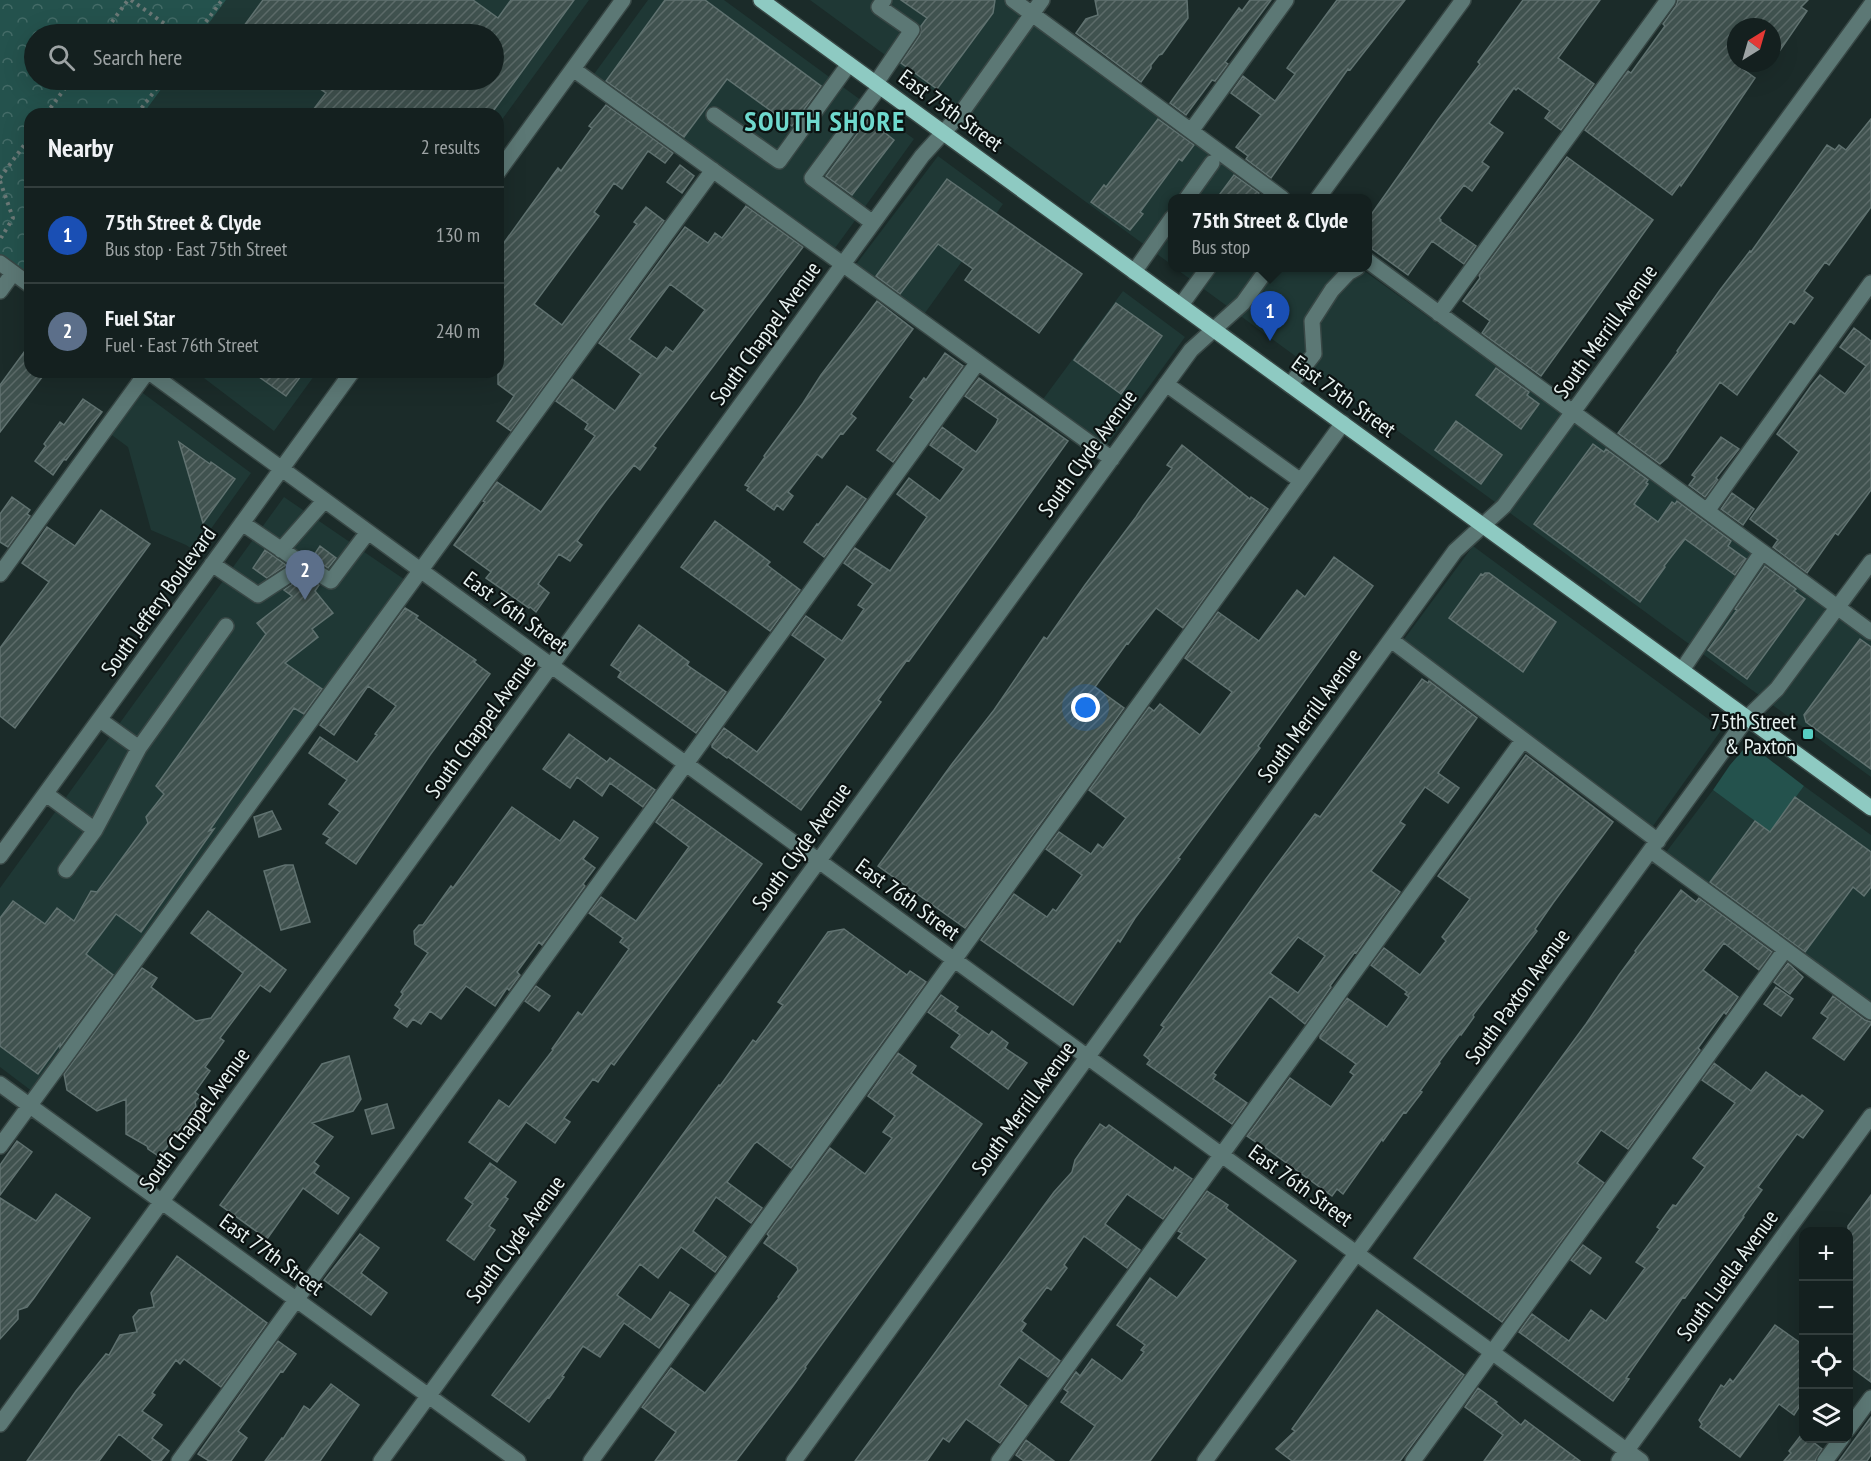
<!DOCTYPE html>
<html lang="en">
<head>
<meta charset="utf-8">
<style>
	:root { --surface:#14201f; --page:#212d2c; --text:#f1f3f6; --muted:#9da3a4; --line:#333e3d; --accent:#0f766e }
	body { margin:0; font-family:"PT Sans Narrow",sans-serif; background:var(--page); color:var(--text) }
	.controls { position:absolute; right:18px; bottom:18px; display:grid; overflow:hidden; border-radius:12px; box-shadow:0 6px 24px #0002 }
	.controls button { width:54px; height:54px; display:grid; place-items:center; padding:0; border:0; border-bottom:2px solid var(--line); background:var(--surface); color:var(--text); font:30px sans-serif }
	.compass { position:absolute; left:1727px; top:18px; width:54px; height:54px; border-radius:50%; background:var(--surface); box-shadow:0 6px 24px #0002; rotate:37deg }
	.you { position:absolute; left:1086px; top:708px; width:21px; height:21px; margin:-15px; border:4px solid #fff; border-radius:50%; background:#1a73e8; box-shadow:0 0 0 9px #1a73e833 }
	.badge { display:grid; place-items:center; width:39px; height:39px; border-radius:50%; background:var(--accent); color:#fff; font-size:20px; font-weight:700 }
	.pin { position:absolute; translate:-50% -50px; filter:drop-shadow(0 2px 3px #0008) }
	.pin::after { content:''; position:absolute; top:32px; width:21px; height:18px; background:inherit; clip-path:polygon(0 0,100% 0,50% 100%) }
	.popup { position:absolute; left:1168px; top:194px; width:204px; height:78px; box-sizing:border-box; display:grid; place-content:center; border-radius:12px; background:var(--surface); filter:drop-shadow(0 2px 4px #0005); font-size:20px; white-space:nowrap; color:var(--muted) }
	.popup b { font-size:22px; color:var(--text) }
	.popup::after { content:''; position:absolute; left:50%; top:100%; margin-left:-12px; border:12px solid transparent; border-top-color:var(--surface) }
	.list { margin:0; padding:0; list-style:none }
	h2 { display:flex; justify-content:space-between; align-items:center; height:78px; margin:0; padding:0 24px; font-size:26px }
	h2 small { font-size:20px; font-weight:400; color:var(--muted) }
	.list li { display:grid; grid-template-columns:39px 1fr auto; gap:18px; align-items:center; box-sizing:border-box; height:96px; padding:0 24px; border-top:2px solid var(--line) }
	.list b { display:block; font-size:22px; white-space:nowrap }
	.list p { margin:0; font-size:20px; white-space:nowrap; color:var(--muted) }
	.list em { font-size:20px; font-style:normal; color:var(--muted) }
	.icon { flex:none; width:33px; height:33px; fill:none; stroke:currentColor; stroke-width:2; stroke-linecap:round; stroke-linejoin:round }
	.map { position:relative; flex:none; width:1871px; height:1461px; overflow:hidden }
	.search { position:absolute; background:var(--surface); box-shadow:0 6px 24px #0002; left:24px; top:24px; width:480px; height:66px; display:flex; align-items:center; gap:15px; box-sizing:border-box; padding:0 21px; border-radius:33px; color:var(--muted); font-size:22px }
	.panel { position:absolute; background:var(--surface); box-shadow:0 6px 24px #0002; left:24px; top:108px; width:480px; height:270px; border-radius:18px }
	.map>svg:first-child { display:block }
	.built { fill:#1f3835 }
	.grass { fill:#24524d }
	.forest { fill:url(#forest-crowns) }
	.building { fill:url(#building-hatch); stroke:#607270; stroke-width:1.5; fill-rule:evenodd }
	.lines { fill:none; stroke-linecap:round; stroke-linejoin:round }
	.minor-casing { stroke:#384745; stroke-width:18 }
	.major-casing { stroke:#384745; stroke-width:18 }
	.path { stroke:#6a7876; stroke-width:4; stroke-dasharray:3 4.5; stroke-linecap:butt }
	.minor { stroke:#5c7875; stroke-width:15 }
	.major { stroke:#8ecac2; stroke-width:15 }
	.poi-dot { fill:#57cec2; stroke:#0b1211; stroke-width:2 }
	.labels { text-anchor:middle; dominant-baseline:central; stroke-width:4.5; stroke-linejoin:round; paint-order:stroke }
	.street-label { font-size:22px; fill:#e8f2f1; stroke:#0b1211 }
	.poi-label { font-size:22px; fill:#e8f2f1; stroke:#0b1211; text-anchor:end }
	.district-label { font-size:28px; font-weight:bold; letter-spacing:1.5px; fill:#6fd9ce; stroke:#0b1211 }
</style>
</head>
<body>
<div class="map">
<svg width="1871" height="1461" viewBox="0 0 1871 1461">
	<defs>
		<pattern id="forest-crowns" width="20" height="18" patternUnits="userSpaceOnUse" patternTransform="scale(1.5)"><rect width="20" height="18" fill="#24524d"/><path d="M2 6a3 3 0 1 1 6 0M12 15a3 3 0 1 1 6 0" fill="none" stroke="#446b67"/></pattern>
		<pattern id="building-hatch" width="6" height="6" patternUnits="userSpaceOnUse" patternTransform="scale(1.5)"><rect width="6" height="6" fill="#40524f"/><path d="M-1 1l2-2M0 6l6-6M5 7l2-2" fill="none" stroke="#5c6b69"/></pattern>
	</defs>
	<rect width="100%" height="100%" fill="#1b2b29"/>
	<path class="built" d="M226,0H589L498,125V114H143L168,80H494V34H201Z
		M648,0H724L914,139L830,255L589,81Z
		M810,0H1014L1281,198H1172V265Z
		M938,156L1003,204L920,320L851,271Z
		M1175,268H1360L1871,634V777Z
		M1123,291L1185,337L1102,452L1038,406Z
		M196,372H317L274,431Z
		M136,388L251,473L195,551L186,545L151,530L128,447L105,430Z
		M284,497L411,584L37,1095L0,1067V888Z
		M1473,546L1722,729L1648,833L1399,646Z
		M1804,786L1871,835V1012L1661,859L1713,790L1770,831Z"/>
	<path class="grass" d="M1743,750H1757L1804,786L1770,832L1713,790L1730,765Z"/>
	<path class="forest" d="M0,0H226L201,34H34V80H168L143,114H30V269L26,274L0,255Z"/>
	<path class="building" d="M263,0H473L498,18L511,0H574L491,114H310L326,93L307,80H494V34H238Z
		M665,0H705L821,86L792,126L727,79L684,137L606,81Z
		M901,0H995L993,13L937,89L901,63L920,35L921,26L927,18Z
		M1095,0H1187L1188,18L1162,54L1159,55L1151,65V68L1141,82L1076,33L1086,19L1098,15Z
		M1250,0H1271L1225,62L1228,64L1215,81L1212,80L1186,115L1170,103L1239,8L1242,11Z
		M1337,0H1405L1350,70L1348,69L1271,178L1246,159L1248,156L1236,147L1261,115L1231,93L1243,76L1275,101L1295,74L1287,68Z
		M1523,0H1600L1558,58L1594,84L1561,130L1545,118L1550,111L1518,88L1516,90L1514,88L1489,123L1503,133L1482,162L1489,167L1472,191L1464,185L1439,218L1441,220L1440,221L1476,246L1464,264L1432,241L1408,275L1368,246V219L1438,120L1480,64L1478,62Z
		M1678,0H1808L1801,7L1807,11L1772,62V27H1736V64L1755,78L1702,156L1681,186L1680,184L1672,195L1585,130L1628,71L1631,73L1665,26L1663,24L1676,6Z
		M606,105L673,153L665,163L648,151L622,189L614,183L594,212L599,216L534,304L562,325L637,224L634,222L646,207L664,221L511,431L497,421L514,396L498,384V251L558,168L561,171L592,128L589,126Z
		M868,119L894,140L852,195L826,176Z
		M1158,119L1194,145L1182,161L1179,159L1140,212L1143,214L1130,230L1091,202L1104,185L1106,187Z
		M1871,119V207L1829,265L1825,262L1804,291L1813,298L1794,324L1790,321L1737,395L1720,382L1667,458L1660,464L1618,433L1678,352L1677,351L1720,290L1750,251L1751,252L1827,145L1835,150L1839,145L1846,150Z
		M1567,157L1653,220L1541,376L1482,333L1490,321L1463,301L1480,278L1479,275Z
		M680,165L694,176L682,193L667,182Z
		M1234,175L1259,193L1256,198H1217Z
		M947,179L1082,274L1039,333L965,280L973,269L938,244L900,294L876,276Z
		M746,206L803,247L653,446L656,448L640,470L634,465L605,502L577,541L582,545L570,561L559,554L538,584L549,593L536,612L530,607L529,608L486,578L491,572L454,545L485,502L483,501L497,482L541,512L595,436L585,429L588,424L556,401L572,379L615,411L641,374L599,343L685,227L708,243L715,233L722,238ZM670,284L705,310L673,352L666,347L657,359L629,339Z
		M877,301L913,329L851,414L856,418L843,434L841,433L822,458L817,454L788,492L793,496L783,510L777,505L774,510L747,490L749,487L745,485L765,457L764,456L803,403L821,375Z
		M1116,303L1162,336L1121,394L1074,360Z
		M1854,328L1871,341V490L1838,535L1835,533L1807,573L1773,547L1778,540L1750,519L1799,452L1777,434L1811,386L1820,375L1845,394L1866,366L1840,347Z
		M30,344V372H46L0,432V385Z
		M945,353L963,366L893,462L877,450L914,400L910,397L924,378L926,380Z
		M1496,368L1529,392L1527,395L1539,404L1521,429L1476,395Z
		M252,372H304L286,396Z
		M979,378L1068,441L909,661L907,660L878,700L881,702L801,810L728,757L727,758L712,747V745L724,728L757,752L783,718L826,659L792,635L806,616L842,641L864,609L858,605L873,584L844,563L855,548L890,571L927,517L897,494L909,478L940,501L964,469L930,445L942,427L976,452L996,424L998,419L965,396Z
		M83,399L102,412L66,460L64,459L53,475L35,461L46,446L44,444L60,422L64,425Z
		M1456,421L1502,455L1481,484L1435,450Z
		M1721,437L1739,449L1716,478L1718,480L1705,497L1689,485L1695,477L1692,475Z
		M179,442L210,464L211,462L235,479L203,523Z
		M1593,444L1604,452L1606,449L1648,480L1646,483L1648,484L1634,504L1658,522L1672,502L1675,504L1677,501L1731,541L1728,546L1746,559L1735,575L1685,539L1664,566L1665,567L1640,602L1534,524Z
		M1182,445L1250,499L1251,497L1268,509L1183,628L1156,608L1128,644L1127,643L1095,687L1124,708L965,928L878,866L952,764L994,710L1044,637L1047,639L1085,585L1136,517L1143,506L1172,468L1167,465Z
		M847,486L866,499L824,557L804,542L817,524L818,525Z
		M1732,493L1754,509L1743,525L1721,509Z
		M12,497L30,510L27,514L30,516L8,547L0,542V514Z
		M101,510L150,544L15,728L0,716V648L49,582L22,563L47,527L75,546Z
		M715,521L770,562L767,565L800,590L770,631L681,567Z
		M320,546L336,558L328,568L312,558Z
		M265,550L286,565L267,578L253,568Z
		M1334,557L1373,586L1258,746L1260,748L1178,858L1180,859L1135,918L1120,942L1118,940L1073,1005L981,940L1014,894L1047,917L1053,909L1056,911L1082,875L1046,849L1059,832L1091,854L1098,844L1103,848L1126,818L1089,790L1149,707L1154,711L1160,704L1200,735L1232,692L1185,658L1218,612L1259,641L1297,590L1305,597Z
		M1765,566L1796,589L1794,591L1805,599L1747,679L1708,650L1737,610L1735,609Z
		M1485,573H1489L1556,622L1523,672L1449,618L1481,574L1483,575Z
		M304,576L319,585L315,591L333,613L312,629L318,637L285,663L322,689L304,714L294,708L209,831L214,829L141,932L116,914L86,954L113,975L60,1047V1044L38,1074L0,1046V918L13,901L45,924L57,908L74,921L91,891L97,892L148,823L146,817L164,794L156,786L266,634L257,623L292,596L284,590Z
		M405,608L418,616L416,618L476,660L474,662L490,674L430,755L356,864L326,843L330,838L323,834L340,812L329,804L347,780L309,753L320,737L357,762L377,735L375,734L396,706L368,686L334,735L320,725Z
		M639,625L689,662L687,665L726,692L696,733L618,677L621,672L611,665Z
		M1860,639L1871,647V769L1806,722L1804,715Z
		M1422,679L1428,683L1429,681L1477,718L1438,773L1459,788L1448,803L1425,787L1400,822L1405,825L1371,871L1400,892L1356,953L1355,952L1330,986L1331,987L1305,1024L1270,996L1213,1073L1216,1075L1213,1079L1247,1103L1232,1124L1147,1064L1150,1060L1144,1055L1164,1027L1161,1025L1266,879L1315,814L1320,817ZM1298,937L1325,956L1298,993L1270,973Z
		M569,734L607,762L610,758L655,790L643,807L610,783L602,796L577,777L570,788L543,769Z
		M1526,755L1613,822L1553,903L1535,929L1537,931L1473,1015L1474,1017L1461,1035L1460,1034L1439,1062L1440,1063L1420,1091L1422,1092L1406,1113L1404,1112L1383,1141L1382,1139L1343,1194L1337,1189L1332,1196L1263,1146V1147L1247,1136L1290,1078L1331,1107L1354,1075L1350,1072L1356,1064L1320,1038V1036L1347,998L1387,1027L1409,997L1405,994L1407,992L1371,965L1384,948L1420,975L1446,941L1442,937L1470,899L1438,876Z
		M1795,797L1871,852V887L1864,896L1853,887L1805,952L1710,882L1755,821L1770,832Z
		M672,799L762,864L614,1065L611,1063L598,1082L593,1079L564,1118L570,1122L555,1143L526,1122L497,1162L469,1142L499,1100L509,1107L553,1050L552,1049L578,1012L582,1015L629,949L620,942L623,938L589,913L601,897L636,921L689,847L656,822Z
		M512,807L560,841L574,821L598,838L583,859L595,868L583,884L585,886L542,945L539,942L517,972L520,975L509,990L507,988L495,1006L466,986L441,1019L430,1011L421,1024L413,1019L407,1027L394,1018L400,1009L395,1005L403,994L401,992L428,953L415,944L414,931L419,925H423L451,886L453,888Z
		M272,811L281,829L259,837L254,817Z
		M285,865H293L310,922L281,930L264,871Z
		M1681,890L1696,902L1699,898L1772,952L1759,970L1724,943L1703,970L1738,997L1726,1014L1724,1012L1698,1048L1700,1050L1628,1149L1601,1130L1577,1163L1604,1183L1502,1322L1414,1258L1586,1024L1619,975L1636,952L1635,951Z
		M208,911L286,970L270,992L260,985L220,1038L224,1041L205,1067L210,1071L195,1092L200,1096L195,1102L196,1106L160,1157L148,1149L147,1146L126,1134V1099L97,1111L67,1090L64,1074L142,968L157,978L151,987L196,1021L211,1018L243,973L191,933Z
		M844,929L907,975L910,971L926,982L791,1168L757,1142L754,1144L727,1182L762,1208L751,1223L716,1197L693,1231L726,1257L715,1272L681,1247L658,1278L640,1264L617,1295L651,1320L670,1292L689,1305L659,1348L624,1323L600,1357L583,1346L562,1376L564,1377L549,1398L548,1397L529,1422L492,1395L719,1085L720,1086L753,1040L756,1042L783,1005L778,1002L828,932Z
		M1788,963L1803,977L1790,994L1774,982Z
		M536,986L550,996L539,1011L525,1001Z
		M1776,987L1793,999L1781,1016L1764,1004Z
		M941,995L958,1007L955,1011L989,1035L992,1031L1008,1043L1005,1048L1027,1063L1008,1089L951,1047L960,1035L928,1012Z
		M1833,996L1865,1020L1871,1022V1024L1844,1060L1813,1038L1828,1018L1821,1013Z
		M898,1053L916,1066L911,1073L982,1124L942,1180L805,1367L806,1368L790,1390L736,1461H655L676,1432L642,1407L671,1368L705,1393L779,1298L778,1297L798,1270L797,1267L764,1243L769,1236L767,1234L830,1148L865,1174L892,1138L883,1132L895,1116L868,1096Z
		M349,1056L361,1099L353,1111L312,1123L333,1137L314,1162L319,1166L314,1173L349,1198L338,1214L303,1188L267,1239L220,1205L322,1064Z
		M1714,1063L1751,1091L1766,1072L1800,1097L1802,1095L1823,1111L1803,1138L1797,1134L1758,1187L1762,1190L1743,1216L1744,1217L1685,1298L1683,1297L1626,1378L1629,1379L1613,1401L1519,1332L1532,1314L1569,1341L1591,1310L1606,1321L1645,1268L1636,1262L1660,1229L1657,1227L1673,1205L1676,1206L1705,1167L1693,1158L1735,1103L1702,1080Z
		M387,1104L394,1128L372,1134L365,1110Z
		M1100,1124L1106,1128L1109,1125L1173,1171L1175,1167L1192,1179L1163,1219L1127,1194L1105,1224L1140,1250L1127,1268L1084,1236L1064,1265L1067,1268L1051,1290L1047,1287L1022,1321L1026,1324L1021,1331L1060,1361L1048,1377L1019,1357L999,1385L1027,1406L1000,1443L966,1419L949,1442L943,1438L927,1461H855L1054,1192L1072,1172L1075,1160Z
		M17,1141L32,1152L0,1195V1165Z
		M490,1163L516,1182L505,1197L508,1199L489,1226L495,1230L474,1260L447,1240L473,1204L465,1198Z
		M1207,1191L1228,1205L1226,1208L1296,1261L1150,1461H1070L1095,1426L1061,1402L1068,1392L1064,1389L1076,1372L1080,1376L1092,1359L1122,1381L1144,1352L1141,1350L1145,1345L1117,1325L1150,1278L1177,1298L1207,1259L1178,1238L1182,1233L1178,1231Z
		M56,1194L90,1218L34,1298L27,1307L18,1310V1319L0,1339V1198L36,1221Z
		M1871,1195V1382L1848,1365V1226Z
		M360,1234L379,1248L361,1273L387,1293L371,1315L324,1280Z
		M1583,1245L1601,1258L1590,1274L1571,1260Z
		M177,1256L267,1323L221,1387L184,1359L180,1364L176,1360L152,1393L155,1395L142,1411L162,1425L152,1438L169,1451L161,1461H153L119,1434L99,1461H27L76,1391L106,1354L109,1355L120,1335L137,1332L133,1317L139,1310L154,1307L151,1293Z
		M1377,1310L1464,1375L1400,1461H1292L1276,1449L1295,1431L1292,1429Z
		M1775,1325L1803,1345V1401L1794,1415L1779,1404L1740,1457L1700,1427L1702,1424L1699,1420L1721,1385L1724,1387L1730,1379L1733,1382Z
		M278,1341L296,1354L283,1372L281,1371L238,1431L247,1438L231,1461H209L198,1454Z
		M331,1384L359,1405L320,1461H265L282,1438L283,1439L304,1406L310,1410Z
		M1478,1388L1497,1402L1495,1403L1521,1425L1525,1420L1580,1461H1484L1503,1435L1465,1407Z
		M1871,1417V1455L1867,1461H1839Z
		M1802,1434L1803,1438H1808L1822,1449L1815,1461H1784L1791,1453L1789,1451Z
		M1026,1440L1054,1461H1024L1016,1455Z"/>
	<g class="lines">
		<defs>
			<path id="minor" d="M1013,0L1282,198
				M573,69L1112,459
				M876,83L912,30L879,7L884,0
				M714,115L779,161L849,64
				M1191,131L1286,0
				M498,172L623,0
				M1187,198L1212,163
				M1318,198L1463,0
				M873,223L812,178L880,86
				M1368,261L1871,632
				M0,263L30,285
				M1134,272L1172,218
				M0,291L13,273
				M1181,305L1208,268
				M1439,314L1668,0
				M149,372L1641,1461
				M1166,384L1301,481
				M1290,385L1314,354L1312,321L1332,290L1348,273L1357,268
				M1707,511L1871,283
				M242,523L304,565
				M281,550L324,501
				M212,564L258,595L304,565L331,581L368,532
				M0,574L147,372
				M1391,640L1658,841
				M1682,670L1762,552
				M100,720L139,748
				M46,794L95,830
				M1651,851L1871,1012
				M0,856L352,372
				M66,870L95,830L139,748L226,626
				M0,1084L518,1461
				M0,1146L713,170
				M0,1424L843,264L922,156L962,112L1042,0
				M1848,1429L1871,1398
				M179,1461L978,362
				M381,1461L1191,350L1243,303L1268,268
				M591,1461L1343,423
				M794,1461L1455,551L1504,506L1871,5
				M999,1461L1523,740
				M1205,1461L1747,718L1777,689L1871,562
				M1413,1461L1785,950
				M1619,1461L1871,1116
				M1825,1461L1842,1438"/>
			<path id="major" d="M761,0L1871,808"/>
		</defs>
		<use href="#minor" class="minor-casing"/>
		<use href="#major" class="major-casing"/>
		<path class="path" d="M131,0L179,34
			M103,34L128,0
			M197,34L222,0
			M46,114L71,80
			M137,114L163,80
			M0,178L30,137
			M0,181L13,218L1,238"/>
		<use href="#minor" class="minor"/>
		<use href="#major" class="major"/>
	</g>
	<rect class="poi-dot" x="1802" y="728" width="12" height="12" rx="3"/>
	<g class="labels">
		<g class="street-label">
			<text transform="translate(951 110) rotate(36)">East 75th Street</text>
			<text transform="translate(1605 331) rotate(-54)">South Merrill Avenue</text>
			<text transform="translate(765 333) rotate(-54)">South Chappel Avenue</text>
			<text transform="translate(1344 396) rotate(36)">East 75th Street</text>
			<text transform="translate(1087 453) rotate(-54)">South Clyde Avenue</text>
			<text transform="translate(158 601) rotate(-54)">South Jeffery Boulevard</text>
			<text transform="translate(516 612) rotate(36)">East 76th Street</text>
			<text transform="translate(1309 715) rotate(-54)">South Merrill Avenue</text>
			<text transform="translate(480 726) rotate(-54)">South Chappel Avenue</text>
			<text transform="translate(801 846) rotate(-54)">South Clyde Avenue</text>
			<text transform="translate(908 899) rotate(36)">East 76th Street</text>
			<text transform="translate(1517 996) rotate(-54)">South Paxton Avenue</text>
			<text transform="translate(1023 1108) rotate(-54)">South Merrill Avenue</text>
			<text transform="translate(194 1119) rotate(-54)">South Chappel Avenue</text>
			<text transform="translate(1301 1185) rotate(36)">East 76th Street</text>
			<text transform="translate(515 1239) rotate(-54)">South Clyde Avenue</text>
			<text transform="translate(272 1254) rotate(36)">East 77th Street</text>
			<text transform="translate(1727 1275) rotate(-54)">South Luella Avenue</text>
		</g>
		<g class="poi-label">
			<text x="1796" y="721">75th Street<tspan x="1796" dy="25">&amp; Paxton</tspan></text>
		</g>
		<g class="district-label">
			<text x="825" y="120">SOUTH SHORE</text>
		</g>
	</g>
</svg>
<div class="controls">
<button>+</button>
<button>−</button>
<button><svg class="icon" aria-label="locate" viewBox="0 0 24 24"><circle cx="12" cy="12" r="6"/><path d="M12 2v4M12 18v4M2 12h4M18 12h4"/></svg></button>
<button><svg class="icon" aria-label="layers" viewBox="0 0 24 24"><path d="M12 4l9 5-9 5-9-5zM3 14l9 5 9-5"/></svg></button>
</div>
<svg class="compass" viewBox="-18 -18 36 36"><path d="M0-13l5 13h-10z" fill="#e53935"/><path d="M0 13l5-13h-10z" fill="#9da3a4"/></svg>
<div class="you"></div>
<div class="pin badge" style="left:1270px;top:341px;background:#1a4fb4">1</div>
<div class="popup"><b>75th Street &amp; Clyde</b>Bus stop</div>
<div class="pin badge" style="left:305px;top:600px;background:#5c6f8a">2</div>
<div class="search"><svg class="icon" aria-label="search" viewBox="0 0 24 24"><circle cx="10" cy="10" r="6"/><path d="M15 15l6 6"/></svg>Search here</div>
<section class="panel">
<h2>Nearby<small>2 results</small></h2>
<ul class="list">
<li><span class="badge" style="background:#1a4fb4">1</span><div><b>75th Street &amp; Clyde</b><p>Bus stop · East 75th Street</p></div><em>130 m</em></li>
<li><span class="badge" style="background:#5c6f8a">2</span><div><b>Fuel Star</b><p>Fuel · East 76th Street</p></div><em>240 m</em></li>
</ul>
</section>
</div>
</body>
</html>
